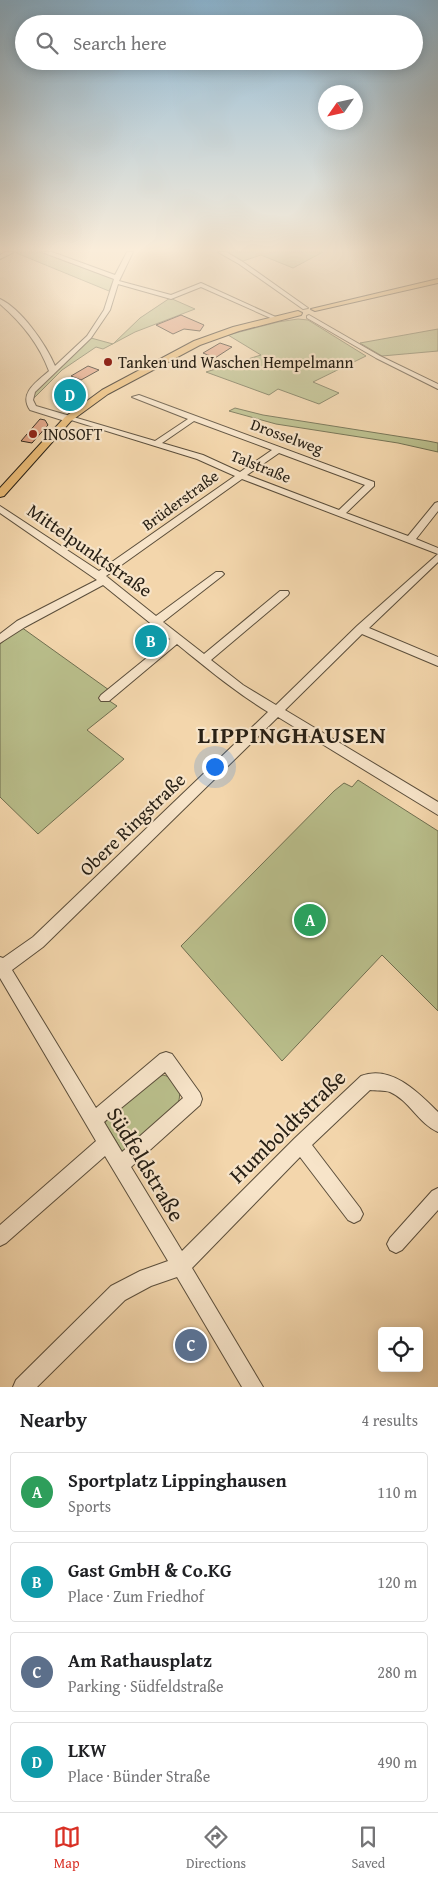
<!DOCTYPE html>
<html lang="en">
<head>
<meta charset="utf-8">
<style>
	:root { --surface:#fff; --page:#f6f6f6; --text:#202124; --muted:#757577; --line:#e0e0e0; --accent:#d93025 }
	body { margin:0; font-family:"Gentium Book Plus",serif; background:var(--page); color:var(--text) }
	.controls { position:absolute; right:15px; bottom:15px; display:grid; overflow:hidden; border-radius:5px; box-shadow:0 2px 12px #0003 }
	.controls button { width:45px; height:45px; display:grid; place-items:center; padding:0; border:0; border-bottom:1px solid var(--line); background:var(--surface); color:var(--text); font:25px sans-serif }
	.compass { position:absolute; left:318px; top:85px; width:45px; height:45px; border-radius:50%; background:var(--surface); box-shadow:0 2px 12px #0003; rotate:236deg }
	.you { position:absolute; left:214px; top:766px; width:18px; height:18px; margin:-12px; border:4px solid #fff; border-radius:50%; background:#1a73e8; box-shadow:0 0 0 8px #1a73e833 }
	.badge { display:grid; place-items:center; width:32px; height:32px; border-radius:50%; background:var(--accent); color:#fff; font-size:16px; font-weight:700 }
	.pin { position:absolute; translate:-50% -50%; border:2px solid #fff; box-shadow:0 1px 5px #0006 }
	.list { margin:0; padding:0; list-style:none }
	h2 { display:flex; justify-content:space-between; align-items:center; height:65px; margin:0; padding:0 20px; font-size:21px }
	h2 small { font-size:16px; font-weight:400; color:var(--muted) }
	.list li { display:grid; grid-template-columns:32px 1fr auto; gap:15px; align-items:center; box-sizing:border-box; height:80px; margin:0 10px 10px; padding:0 10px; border:1px solid var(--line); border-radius:5px }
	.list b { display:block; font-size:19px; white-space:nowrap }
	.list p { margin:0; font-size:16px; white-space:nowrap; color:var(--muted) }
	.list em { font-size:16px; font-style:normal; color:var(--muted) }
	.icon { flex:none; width:28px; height:28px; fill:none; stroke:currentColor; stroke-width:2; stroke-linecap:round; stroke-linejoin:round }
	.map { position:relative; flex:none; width:438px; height:1387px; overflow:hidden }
	.search { position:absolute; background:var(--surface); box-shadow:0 2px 12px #0003; left:15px; right:15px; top:15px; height:55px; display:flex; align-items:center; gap:12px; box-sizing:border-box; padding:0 18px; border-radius:28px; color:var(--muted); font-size:19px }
	.sheet { height:425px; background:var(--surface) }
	nav { display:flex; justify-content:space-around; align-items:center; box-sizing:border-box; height:70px; border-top:1px solid var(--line); background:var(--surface); font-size:14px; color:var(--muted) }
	nav a { display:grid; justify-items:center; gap:2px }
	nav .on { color:var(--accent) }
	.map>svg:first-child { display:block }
	.green { fill:#b9be8b; stroke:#706f50 }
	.building { fill:#e1a081; stroke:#282015 }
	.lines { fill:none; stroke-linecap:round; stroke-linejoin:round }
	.minor-casing { stroke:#5b4e3b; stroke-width:2 }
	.major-casing { stroke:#282015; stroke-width:2 }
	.minor { fill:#f7e4c9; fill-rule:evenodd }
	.major { fill:#eabb76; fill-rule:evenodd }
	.poi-dot { fill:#8f2418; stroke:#f7e4c9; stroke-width:2 }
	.labels { text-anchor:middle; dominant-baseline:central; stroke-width:4.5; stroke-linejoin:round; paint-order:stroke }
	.far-poi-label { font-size:16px; fill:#282015; stroke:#f7e4c9; text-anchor:start }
	.far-street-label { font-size:16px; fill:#282015; stroke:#f7e4c9 }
	.street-label { font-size:19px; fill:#282015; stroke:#f7e4c9 }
	.near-street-label { font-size:22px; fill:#282015; stroke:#f7e4c9 }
	.district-label { font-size:24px; font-weight:bold; letter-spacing:1px; fill:#282015; stroke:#f7e4c9 }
</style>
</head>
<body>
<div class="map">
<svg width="438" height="1387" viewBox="0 0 438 1387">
	<rect width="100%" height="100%" fill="#f3d6ac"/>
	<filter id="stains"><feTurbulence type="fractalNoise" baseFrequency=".004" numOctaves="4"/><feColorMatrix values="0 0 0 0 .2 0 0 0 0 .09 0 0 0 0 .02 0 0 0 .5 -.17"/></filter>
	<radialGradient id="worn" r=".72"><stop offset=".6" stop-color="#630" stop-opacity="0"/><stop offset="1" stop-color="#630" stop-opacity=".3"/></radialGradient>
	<path class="green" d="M14,252H40L114,279L109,291Z
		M227,252H323L293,268L261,255L243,261Z
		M170,298L195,309L135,332L103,349L96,347L62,370L32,400L35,390L91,338L113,344L140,318Z
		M298,319L308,320L366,356L313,382L339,393L319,404L278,389L269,395L206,372L261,355L228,335L278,322Z
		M438,329V351L382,356L360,343Z
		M235,408L263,415L428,441L438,443V452L398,443L276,424L229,411Z
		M21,627L109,690L102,696L117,706L87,730L124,759L38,834L0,797V644Z
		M358,780L438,831V1011L382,955L282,1061L181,946L334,791L344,783L352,787Z
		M163,1075C178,1078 184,1094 176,1107L127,1150L122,1151L105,1123L107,1119L156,1078Z"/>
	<path class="building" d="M181,315L204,325L200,331L184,329L173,334L156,325Z
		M220,343L232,347L215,358L203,353Z
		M88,366L99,370L81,380L71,376Z
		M40,419L45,420L48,425L32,443L21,441Z
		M153,633L163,642L152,650L141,641Z"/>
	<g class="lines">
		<defs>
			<path id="minor" d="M5,252H14L0,259V255Z
				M42,252H52L115,275L127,252H133L119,281L171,295L201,283L280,319L275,320L201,287L171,299L118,284L110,310L91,338L35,392L33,400L36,406L155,441L188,419L132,397L139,395L374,482V486L346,513L408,536L435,503L438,502V511L416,539L438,548V562L369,628L438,657V666L362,634L285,710L438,802V815L278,717L43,947L12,970L96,1108L160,1054L166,1052L172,1054L200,1093L202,1099L200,1105L131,1167L182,1251L295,1138L361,1076C391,1064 419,1093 438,1112V1132C419,1124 409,1100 390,1092C384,1090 376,1091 370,1090L312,1145L360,1208L363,1214L360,1220L354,1223L348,1220L300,1157L192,1268L263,1387H242L177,1277L151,1286L125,1300L37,1387H13L16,1380L111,1286L140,1271L168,1261L105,1156L6,1243L0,1246V1225L96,1141L0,978V957L3,958L33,937L268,712C234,691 208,669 177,644L109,701H101L99,698L101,695L170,639L103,585L25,627L0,643V634L17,621L97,580L0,513V506L99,571L235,476L197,459L71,420L65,421L30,410C18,393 38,381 49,371C39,344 22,323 0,304V299C21,309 46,344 55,366L87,336L104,310L114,279ZM194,421L272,450L240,472L203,455L162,443ZM279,453L365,485L339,510L247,475ZM242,479L438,554L357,626L276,705L243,685L211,660L288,595L289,593L288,591H280L204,654L163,622L222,576L224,574L222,572H216L156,616L106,576ZM165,1072L183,1098L122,1152L104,1122Z
				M218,252H226L243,262L308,308L303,309L239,264Z
				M309,315L380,356L438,384V389L376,358L307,318V316Z
				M438,1188V1210L402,1250L396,1253L390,1250L387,1244L390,1238L432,1191Z"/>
			<path id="major" d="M438,279V283L315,311L311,309Z
				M298,311L302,313L301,315L239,331L200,345L108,394L71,421L4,496L0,497V488L65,417L102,390L194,341L233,327Z"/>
		</defs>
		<use href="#minor" class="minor-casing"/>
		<use href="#major" class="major-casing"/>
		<use href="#minor" class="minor"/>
		<use href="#major" class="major"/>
	</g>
	<linearGradient id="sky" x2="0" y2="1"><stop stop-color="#8ab5d2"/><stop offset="0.56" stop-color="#faedda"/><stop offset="1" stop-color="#faedda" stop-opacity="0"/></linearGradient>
	<rect width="438" height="447" fill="url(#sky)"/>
	<g class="poi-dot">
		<circle cx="108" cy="362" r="5"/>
		<circle cx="33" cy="434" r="5"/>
	</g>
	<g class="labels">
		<g class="far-poi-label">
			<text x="118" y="362">Tanken und Waschen Hempelmann</text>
			<text x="43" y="434">INOSOFT</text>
		</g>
		<g class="far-street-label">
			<text transform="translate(287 436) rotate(20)">Drosselweg</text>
			<text transform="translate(261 466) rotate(22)">Talstraße</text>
			<text transform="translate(180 500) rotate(-36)">Brüderstraße</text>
		</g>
		<g class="street-label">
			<text transform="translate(90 550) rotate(35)">Mittelpunktstraße</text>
			<text transform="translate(132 824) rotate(-44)">Obere Ringstraße</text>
		</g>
		<g class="near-street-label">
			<text transform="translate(287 1126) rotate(-44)">Humboldtstraße</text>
			<text transform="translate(146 1164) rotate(59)">Südfeldstraße</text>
		</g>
		<g class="district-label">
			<text x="292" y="734">LIPPINGHAUSEN</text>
		</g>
	</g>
	<rect width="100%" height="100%" filter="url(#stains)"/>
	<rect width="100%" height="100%" fill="url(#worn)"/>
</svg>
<div class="controls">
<button><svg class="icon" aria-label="locate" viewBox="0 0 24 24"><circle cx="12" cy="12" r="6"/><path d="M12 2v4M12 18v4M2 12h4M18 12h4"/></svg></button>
</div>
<svg class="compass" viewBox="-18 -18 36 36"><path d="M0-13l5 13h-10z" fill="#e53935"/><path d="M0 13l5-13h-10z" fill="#757577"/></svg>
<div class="you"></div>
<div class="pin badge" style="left:310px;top:920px;background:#2e9e5b">A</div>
<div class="pin badge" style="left:151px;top:641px;background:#0f9aa8">B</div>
<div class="pin badge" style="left:191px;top:1345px;background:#5c6f8a">C</div>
<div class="pin badge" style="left:70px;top:395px;background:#0f9aa8">D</div>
<div class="search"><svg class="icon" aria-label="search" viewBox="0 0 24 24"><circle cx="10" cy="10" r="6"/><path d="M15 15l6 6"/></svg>Search here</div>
</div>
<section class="sheet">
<h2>Nearby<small>4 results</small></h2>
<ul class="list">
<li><span class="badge" style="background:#2e9e5b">A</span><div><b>Sportplatz Lippinghausen</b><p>Sports</p></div><em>110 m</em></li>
<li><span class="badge" style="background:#0f9aa8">B</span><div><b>Gast GmbH &amp; Co.KG</b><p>Place · Zum Friedhof</p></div><em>120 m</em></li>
<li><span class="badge" style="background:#5c6f8a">C</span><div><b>Am Rathausplatz</b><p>Parking · Südfeldstraße</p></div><em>280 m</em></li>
<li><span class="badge" style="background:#0f9aa8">D</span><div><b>LKW</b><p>Place · Bünder Straße</p></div><em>490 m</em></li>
</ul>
</section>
<nav>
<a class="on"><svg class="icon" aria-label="map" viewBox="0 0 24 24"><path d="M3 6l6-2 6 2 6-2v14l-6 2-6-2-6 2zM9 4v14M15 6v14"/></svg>Map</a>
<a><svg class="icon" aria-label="directions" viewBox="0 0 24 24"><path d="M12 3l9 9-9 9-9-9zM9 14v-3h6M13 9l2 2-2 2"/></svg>Directions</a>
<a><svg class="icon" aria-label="saved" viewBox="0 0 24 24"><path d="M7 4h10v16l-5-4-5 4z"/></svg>Saved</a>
</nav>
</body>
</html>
